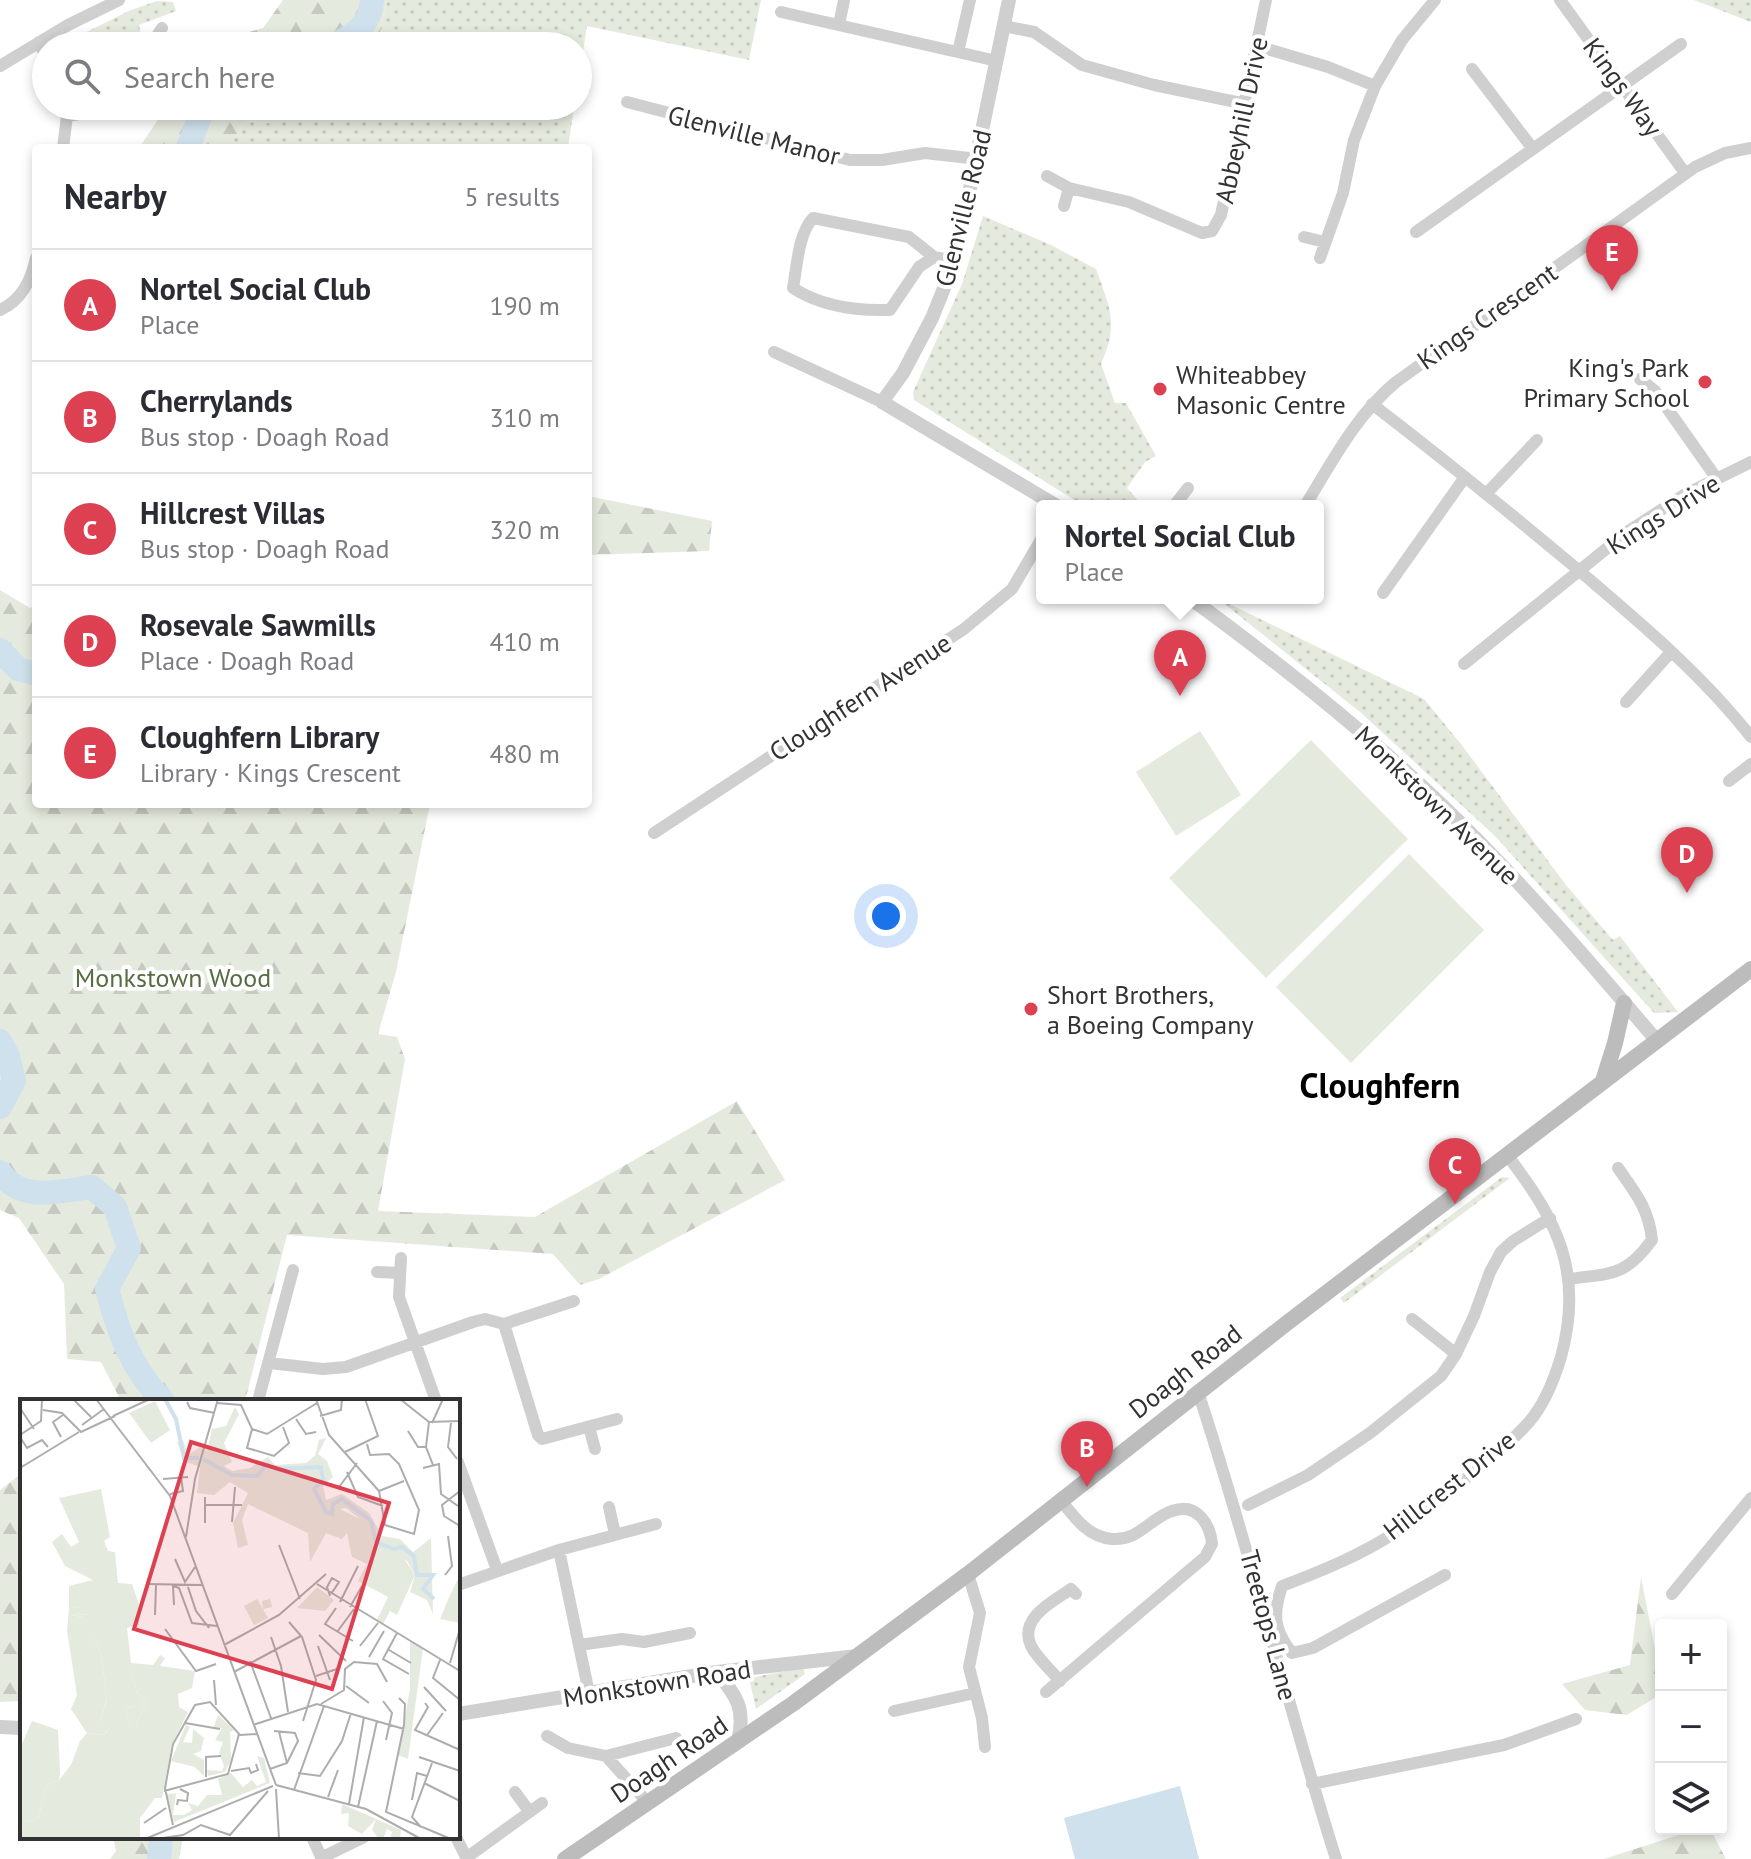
<!DOCTYPE html>
<html lang="en">
<head>
<meta charset="utf-8">
<style>
	:root { --surface:#fff; --page:#f7f7f7; --text:#2b2b33; --muted:#7c7c81; --line:#e1e1e2; --accent:#dd4050 }
	body { margin:0; font-family:"PT Sans",sans-serif; background:var(--page); color:var(--text) }
	.controls { position:absolute; right:24px; bottom:24px; display:grid; overflow:hidden; border-radius:8px; box-shadow:0 4px 12px #0003 }
	.controls button { width:72px; height:72px; display:grid; place-items:center; padding:0; border:0; border-bottom:2px solid var(--line); background:var(--surface); color:var(--text); font:40px sans-serif }
	.you { position:absolute; left:886px; top:916px; width:28px; height:28px; margin:-20px; border:6px solid #fff; border-radius:50%; background:#1a73e8; box-shadow:0 0 0 12px #1a73e833 }
	.badge { display:grid; place-items:center; width:52px; height:52px; border-radius:50%; background:var(--accent); color:#fff; font-size:26px; font-weight:700 }
	.pin { position:absolute; translate:-50% -66px; filter:drop-shadow(0 2px 4px #0008) }
	.pin::after { content:''; position:absolute; top:42px; width:28px; height:24px; background:inherit; clip-path:polygon(0 0,100% 0,50% 100%) }
	.popup { position:absolute; left:1036px; top:500px; width:288px; height:104px; box-sizing:border-box; display:grid; place-content:center; border-radius:8px; background:var(--surface); filter:drop-shadow(0 2px 6px #0005); font-size:26px; white-space:nowrap; color:var(--muted) }
	.popup b { font-size:30px; color:var(--text) }
	.popup::after { content:''; position:absolute; left:50%; top:100%; margin-left:-16px; border:16px solid transparent; border-top-color:var(--surface) }
	.list { margin:0; padding:0; list-style:none }
	h2 { display:flex; justify-content:space-between; align-items:center; height:104px; margin:0; padding:0 32px; font-size:34px }
	h2 small { font-size:26px; font-weight:400; color:var(--muted) }
	.list li { display:grid; grid-template-columns:52px 1fr auto; gap:24px; align-items:center; box-sizing:border-box; height:112px; padding:0 32px; border-top:2px solid var(--line) }
	.list b { display:block; font-size:30px; white-space:nowrap }
	.list p { margin:0; font-size:26px; white-space:nowrap; color:var(--muted) }
	.list em { font-size:26px; font-style:normal; color:var(--muted) }
	.icon { flex:none; width:44px; height:44px; fill:none; stroke:currentColor; stroke-width:2; stroke-linecap:round; stroke-linejoin:round }
	.map { position:relative; flex:none; width:1751px; height:1859px; overflow:hidden }
	.search { position:absolute; background:var(--surface); box-shadow:0 4px 12px #0003; left:32px; top:32px; width:560px; height:88px; display:flex; align-items:center; gap:20px; box-sizing:border-box; padding:0 28px; border-radius:44px; color:var(--muted); font-size:30px }
	.panel { position:absolute; background:var(--surface); box-shadow:0 4px 12px #0003; left:32px; top:144px; width:560px; height:664px; border-radius:8px }
	.map>svg:first-child { display:block }
	.grass { fill:url(#grass-dots) }
	.forest { fill:url(#forest-firs) }
	.park { fill:#e5eade }
	.water { fill:#cfe1ec }
	.lines { fill:none; stroke-linecap:round; stroke-linejoin:round }
	.river { stroke:#cfe1ec; stroke-width:24 }
	.minor { stroke:#cfcfcf; stroke-width:12 }
	.tertiary { stroke:#cfcfcf; stroke-width:14 }
	.secondary { stroke:#bcbcbc; stroke-width:16 }
	.poi-dot { fill:#dd4050; stroke:#fff; stroke-width:3 }
	.labels { text-anchor:middle; dominant-baseline:central; stroke-width:8; stroke-linejoin:round; paint-order:stroke }
	.street-label { font-size:26px; fill:#323232; stroke:#fff }
	.poi-label { font-size:26px; fill:#323232; stroke:#fff; text-anchor:start }
	.park-label { font-size:26px; fill:#566c41; stroke:#fff }
	.district-label { font-size:34px; font-weight:bold; fill:#000; stroke:#fff }
	.inset-river { fill:none; stroke:#cfe1ec; stroke-width:4 }
	.inset-road { fill:none; stroke:#adadad; stroke-width:2 }
	.view { fill:#dd4050; fill-opacity:0.15; stroke:#dd4050; stroke-width:4 }
	.inset-edge { fill:none; stroke:#323232; stroke-width:4 }
</style>
</head>
<body>
<div class="map">
<svg width="1751" height="1859" viewBox="0 0 1751 1859">
	<defs>
		<pattern id="grass-dots" width="8" height="8" patternUnits="userSpaceOnUse" patternTransform="scale(2)"><rect width="8" height="8" fill="#e5eade"/><path d="M2 2h.1M6 6h.1" fill="none" stroke="#c5c9bf" stroke-width="1.8" stroke-linecap="round"/></pattern>
		<pattern id="forest-firs" width="22" height="20" patternUnits="userSpaceOnUse" patternTransform="scale(2)"><rect width="22" height="20" fill="#e5eade"/><path d="M5 1l3.5 6h-7zM16 11l3.5 6h-7z" fill="#c5c9bf"/></pattern>
	</defs>
	<rect width="100%" height="100%" fill="#fff"/>
	<path class="grass" d="M387,0H761L749,60L587,26L578,83V46H377Z
		M1694,0H1751V22Z
		M157,1L173,2L176,11L139,25L143,46H58L131,10Z
		M293,106H574L568,148H228L245,121L273,123Z
		M983,216L1051,245L1096,269C1110,307 1119,325 1101,364L1115,403H1126L1156,456L1145,462L1127,488L1143,506H1084L914,400L913,392L962,284Z
		M1217,598L1424,699L1461,744L1566,885L1613,940L1620,936L1678,1012L1654,1013L1494,835L1360,712Z
		M1502,1177L1510,1178L1344,1303L1340,1298Z
		M803,1668L805,1674L756,1709L749,1678Z"/>
	<path class="forest" d="M283,0H387L377,46H202L263,28Z
		M167,106H293L273,123L245,121L228,148H139Z
		M588,496L712,521L709,551L588,555Z
		M0,590L30,608L36,605V804H430L396,972L378,1034L397,1037L405,1059L378,1211L535,1217L737,1101L785,1180L599,1279L580,1285L553,1254L287,1235L245,1401H121L101,1362L67,1359L64,1284L19,1218L0,1210Z
		M22,1473V1701L0,1702V1490Z
		M1641,1577L1661,1680V1694L1627,1715L1585,1710L1562,1684L1630,1665Z
		M1697,1829H1710L1726,1859H1604Z
		M113,1837H183L179,1859H110L116,1851Z"/>
	<path class="park" d="M1200,731L1241,795L1176,836L1136,772Z
		M1311,740L1408,839L1266,978L1169,878Z
		M1409,854L1484,930L1351,1063L1276,987Z"/>
	<path class="water" d="M1180,1786L1199,1859H1075L1064,1818Z"/>
	<g class="lines">
		<path class="river" d="M331,46C352,37 371,25 372,0
			M188,148L204,106
			M0,650L18,669L36,674
			M0,1041L8,1056L14,1081L0,1107
			M0,1172C20,1203 61,1191 92,1187L115,1207L129,1248L107,1289C118,1332 131,1368 163,1401
			M159,1859L161,1837"/>
		<path class="minor" d="M1560,0L1685,173
			M781,12L997,61
			M839,25L844,0
			M1004,26L1034,32L1082,65L1154,85L1246,104
			M39,42L46,57
			M150,46L162,28
			M1257,46L1328,67L1375,86
			M958,52L970,0
			M0,66L68,25L119,0
			M1472,69L1533,149
			M627,102L850,160H882L925,153L978,159
			M67,116L98,111L108,106
			M63,148L67,116L64,106
			M1047,176L1069,188L1129,202L1202,233L1212,231L1221,215L1266,0
			M1064,206L1069,188
			M1416,232L1681,44
			M1304,237L1325,242
			M934,257L909,237L813,218C798,234 797,267 793,288C822,307 856,311 890,310L919,267L934,257L955,261
			M1320,258L1343,193L1354,140L1375,86L1402,40L1435,0
			M0,310C22,300 31,280 36,258
			M774,352L882,402
			M1640,379L1655,391L1717,479
			M1372,404C1441,457 1509,512 1576,568C1638,621 1701,673 1751,737
			M1486,494L1537,440
			M1174,506L1188,488
			M1305,506C1332,462 1356,415 1396,382L1695,167L1725,153L1751,148
			M1383,593L1465,477
			M1464,664L1627,532L1684,495L1751,462
			M1626,702L1671,652
			M1729,781L1751,764
			M654,833L964,629L1012,589L1042,538
			M401,1258L399,1297L436,1401
			M377,1272L400,1273
			M1569,1279C1611,1273 1625,1277 1652,1240C1649,1209 1635,1192 1618,1168
			M1412,1319L1456,1354
			M504,1324L538,1435L542,1439L617,1419
			M269,1363L323,1369L346,1367L473,1322L485,1319L504,1324L574,1301
			M1198,1392C1249,1546 1287,1704 1336,1859
			M258,1401L293,1270
			M589,1427L595,1449
			M458,1462L497,1570
			M1248,1505L1308,1475L1370,1433L1441,1376L1456,1354L1474,1316L1490,1272L1501,1252L1513,1241L1550,1218
			M609,1507L615,1534
			M559,1550L589,1693
			M968,1574L980,1613L969,1667L982,1718L985,1747
			M1445,1575L1313,1648L1292,1653C1273,1629 1273,1613 1282,1586C1319,1572 1364,1554 1397,1531C1415,1518 1433,1504 1451,1490C1478,1470 1506,1448 1529,1422C1544,1405 1554,1380 1561,1357C1584,1273 1558,1221 1507,1155
			M458,1585L559,1550L656,1524
			M1672,1594L1751,1498
			M579,1645L622,1639L644,1642L690,1633
			M1060,1681C1051,1670 1037,1658 1031,1646C1018,1618 1054,1601 1071,1589L1076,1594
			M1046,1692L1205,1557L1212,1544C1210,1524 1197,1502 1172,1511C1150,1518 1139,1541 1112,1539C1088,1537 1074,1517 1060,1499
			M894,1711L975,1693
			M547,1736L568,1748L606,1756L676,1738
			M606,1756L648,1803
			M1312,1784L1504,1745L1576,1719
			M515,1792L529,1811
			M312,1837L322,1859
			M456,1837L467,1859
			M321,1858L364,1837
			M466,1858L542,1803"/>
		<path class="tertiary" d="M1009,0L955,261L932,318L903,373L882,402L1057,506
			M1190,598C1279,663 1365,731 1444,807C1520,880 1589,961 1657,1041
			M717,1672C736,1696 746,1708 738,1741
			M458,1714L717,1672L857,1656
			M0,1727L22,1728"/>
		<path class="secondary" d="M1603,1081L1615,1043L1624,1003
			M565,1859L794,1703L968,1574L1287,1323L1751,969"/>
	</g>
	<g class="poi-dot">
		<circle cx="1705" cy="382" r="8"/>
		<circle cx="1160" cy="389" r="8"/>
		<circle cx="1031" cy="1009" r="8"/>
	</g>
	<g class="labels">
		<g class="street-label">
			<text transform="translate(1623 87) rotate(54)">Kings Way</text>
			<text transform="translate(1241 120) rotate(-78)">Abbeyhill Drive</text>
			<text transform="translate(754 135) rotate(14)">Glenville Manor</text>
			<text transform="translate(963 208) rotate(-76)">Glenville Road</text>
			<text transform="translate(1487 316) rotate(-35)">Kings Crescent</text>
			<text transform="translate(1663 514) rotate(-32)">Kings Drive</text>
			<text transform="translate(860 697) rotate(-33)">Cloughfern Avenue</text>
			<text transform="translate(1437 805) rotate(44)">Monkstown Avenue</text>
			<text transform="translate(1185 1371) rotate(-38)">Doagh Road</text>
			<text transform="translate(1449 1485) rotate(-38)">Hillcrest Drive</text>
			<text transform="translate(1269 1625) rotate(75)">Treetops Lane</text>
			<text transform="translate(657 1683) rotate(-9)">Monkstown Road</text>
			<text transform="translate(669 1759) rotate(-34)">Doagh Road</text>
		</g>
		<g class="poi-label">
			<text x="1689" y="367" text-anchor="end">King's Park<tspan x="1689" dy="30">Primary School</tspan></text>
			<text x="1176" y="374">Whiteabbey<tspan x="1176" dy="30">Masonic Centre</tspan></text>
			<text x="1047" y="994">Short Brothers,<tspan x="1047" dy="30">a Boeing Company</tspan></text>
		</g>
		<g class="park-label">
			<text x="173" y="977">Monkstown Wood</text>
		</g>
		<g class="district-label">
			<text x="1380" y="1085">Cloughfern</text>
		</g>
	</g>
	<g transform="translate(20 1399)">
		<rect width="440" height="440" fill="#fff"/>
		<path d="M318,109L346,123L381,155L395,176L377,216L370,212L363,225L357,221L368,198L338,182L347,165L332,158L327,134L315,122ZM297,188L314,201L305,212L277,209ZM49,208L71,209V215L50,216L63,218L81,255L87,299L80,322L87,331L84,336L67,334L51,310L57,296L47,232ZM390,242L403,249L388,360L378,356L390,290ZM111,271L117,294L127,304L116,325H110L105,310L114,307ZM198,316L214,331L210,333L211,361L205,373L188,377L187,371L202,372L204,367L199,354L203,343L195,341L202,329L193,330ZM12,322L38,331L40,374L39,381L27,386L18,420L0,424V349ZM166,326L170,328L163,343L172,344L173,330L184,339L181,352L173,355L184,361V377L175,368L151,362ZM237,357L244,359L250,384L154,423L147,395L163,394L156,395L153,416H164L172,411L168,404L178,407L187,396H202L198,380L211,374L223,388L232,381L237,387L246,383ZM322,405L381,431L380,440H370L372,433L367,430L363,440L358,439L352,431L356,420L342,435L328,427L329,414L321,415Z" fill="#e5eade"/>
		<path d="M215,8L219,15L204,44L212,63L204,67L212,72L230,69L248,58L255,66L286,64L295,57L299,41L306,39L298,55L307,62L313,78L303,87L306,101L322,95L349,114L362,137L380,140L393,153L411,139L413,215L407,201L390,193L395,176L387,162L349,141L348,126L326,109L318,110L315,122L327,134L322,140L306,134L290,163L288,134L228,105L222,121L228,146L218,149L213,124L228,94L210,83L194,96L177,94L180,68L164,62L157,43L163,41L168,56L180,48L187,52L192,30L206,27ZM81,90L90,138L84,142L88,152L95,153L98,184L112,185L119,205V226L107,229L111,264L133,266L140,256L145,259L140,267L175,272L172,289L158,295L159,308L168,313L152,345L142,399H135L120,419V439L0,440V424L18,420L27,386L39,381L51,366L60,342L67,334L84,336L87,332L80,322L87,300L81,255L69,231L64,232L63,218L50,216L70,215L71,210L49,208V187L73,181L45,167L32,143L42,135L51,148L59,143L39,99ZM111,271L117,294L127,304L116,325H110L105,310L116,306Z" fill="#e5eade" fill-rule="evenodd"/>
		<path d="M135,2L150,31L131,44L109,14ZM440,176V224L420,220L430,196ZM237,200L243,210L242,202L250,200L252,208L243,210L248,219L234,226L224,207Z" fill="#e5eade"/>
		<path class="inset-river" d="M145,0L156,20L164,59H179M183,60L212,76L237,77L247,65L256,70L301,68L303,81L294,90L306,113L312,115L313,105L322,100L351,122L356,143L374,150L382,148L394,157L397,176H413L403,190L414,200"/>
		<path class="inset-road" d="M53,0L71,18M76,0L150,97L256,386M296,0L309,36L359,92L365,126L394,135L399,111L379,65L369,55L350,56L347,45M380,0L409,23L440,22M167,3L170,9L195,14M197,4L221,6L232,30L247,35L297,4M0,9L14,30M23,11L42,14L61,33L95,17M93,17L130,0M300,17L321,11L322,0M276,20L286,35L296,33M409,23L406,48L413,66M412,24L423,0M431,24L428,48L437,60M62,26L84,10M232,30L227,49L254,57L269,44L263,28M388,32L398,48H406M0,36L21,22L22,0M0,38L7,49L22,41L28,48M41,38L33,23L43,16M325,53L358,37L345,0M0,69L59,33M403,69L419,65L421,95L438,107M327,73L338,98L363,107M143,80L168,78M319,88L337,64M359,92L384,82M440,92L422,106L424,117L440,127M150,95L163,92L161,78M185,98V124M186,106H222M212,123L215,88M166,138L175,80L198,0M259,146L280,200M155,160L165,183L175,168M425,176L432,167L428,137M127,185L182,186M297,185L440,272M168,188L176,212L189,229M310,197L307,188L312,179L319,183L311,195M320,203L338,167M154,206L153,187L159,189L172,224L197,227M330,208L342,187M316,209L305,225L333,242M135,216L136,186M269,223L282,238L296,281L283,322M145,230L176,272L196,265M317,233L334,210M377,234L363,260L389,275M299,236L326,262M251,238L261,267L268,313M204,246L259,216L306,175M298,247L310,281M340,247L358,224M369,251L391,264M349,258L364,232M420,261L413,279L440,301M230,262L251,319M430,264L439,233M214,273L281,237M296,277L320,269M194,281L196,306M326,287L349,304M404,288L426,312M379,299L385,305L384,326L366,413L431,440M363,302L372,314L366,341M405,304L408,308L395,331L440,351M301,305L324,291L325,270L334,263L357,265L367,283M165,324L200,330M233,326L297,305L384,330M259,333L267,364M407,336L423,314M399,358L440,372M250,370L267,364L278,342L275,334L254,332M211,372L229,369L231,374L238,371L236,365M278,374L300,377L322,342L331,314M186,378V358L201,357M404,384L440,402M256,386L346,410L401,440M256,390L259,440M274,391L304,307M144,392L208,375L219,335M308,398L318,371M392,401L397,374L407,377M329,405L344,318M157,406L158,401L167,402L168,394L160,390M338,408L357,322M124,424L146,409M153,426L145,389L153,345L175,306L190,303L220,336L237,335M401,428L392,418L412,364M125,440L253,387M136,440L163,436L181,426L210,436L248,392"/>
		<path class="view" d="M171,43L369,104L312,290L114,230Z"/>
		<rect width="440" height="440" class="inset-edge"/>
	</g>
</svg>
<div class="controls">
<button>+</button>
<button>−</button>
<button><svg class="icon" aria-label="layers" viewBox="0 0 24 24"><path d="M12 4l9 5-9 5-9-5zM3 14l9 5 9-5"/></svg></button>
</div>
<div class="you"></div>
<div class="pin badge" style="left:1180px;top:696px">A</div>
<div class="popup"><b>Nortel Social Club</b>Place</div>
<div class="pin badge" style="left:1087px;top:1487px">B</div>
<div class="pin badge" style="left:1455px;top:1204px">C</div>
<div class="pin badge" style="left:1687px;top:893px">D</div>
<div class="pin badge" style="left:1612px;top:291px">E</div>
<div class="search"><svg class="icon" aria-label="search" viewBox="0 0 24 24"><circle cx="10" cy="10" r="6"/><path d="M15 15l6 6"/></svg>Search here</div>
<section class="panel">
<h2>Nearby<small>5 results</small></h2>
<ul class="list">
<li><span class="badge">A</span><div><b>Nortel Social Club</b><p>Place</p></div><em>190 m</em></li>
<li><span class="badge">B</span><div><b>Cherrylands</b><p>Bus stop · Doagh Road</p></div><em>310 m</em></li>
<li><span class="badge">C</span><div><b>Hillcrest Villas</b><p>Bus stop · Doagh Road</p></div><em>320 m</em></li>
<li><span class="badge">D</span><div><b>Rosevale Sawmills</b><p>Place · Doagh Road</p></div><em>410 m</em></li>
<li><span class="badge">E</span><div><b>Cloughfern Library</b><p>Library · Kings Crescent</p></div><em>480 m</em></li>
</ul>
</section>
</div>
</body>
</html>
